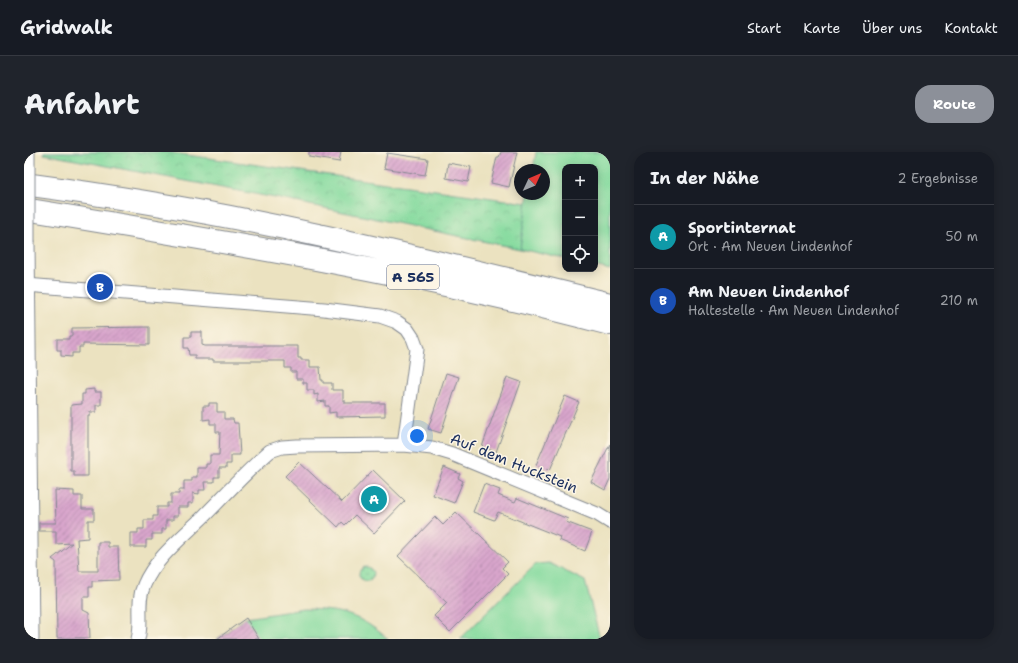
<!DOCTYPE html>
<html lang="de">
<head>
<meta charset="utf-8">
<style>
	:root { --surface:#171b24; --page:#20242c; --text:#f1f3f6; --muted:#9ea1a6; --line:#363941; --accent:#8c9099 }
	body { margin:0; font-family:"Shantell Sans",sans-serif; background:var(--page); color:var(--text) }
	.controls { position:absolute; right:12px; top:12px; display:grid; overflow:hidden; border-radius:8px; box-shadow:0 2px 10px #0003 }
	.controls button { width:36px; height:36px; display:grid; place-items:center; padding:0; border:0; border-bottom:1px solid var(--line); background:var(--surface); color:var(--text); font:20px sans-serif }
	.compass { position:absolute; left:490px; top:12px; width:36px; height:36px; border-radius:50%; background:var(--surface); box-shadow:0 2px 10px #0003; rotate:46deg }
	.you { position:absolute; left:393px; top:284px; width:14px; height:14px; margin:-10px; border:3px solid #fff; border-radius:50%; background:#1a73e8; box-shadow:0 0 0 6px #1a73e833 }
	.badge { display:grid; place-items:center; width:26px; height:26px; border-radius:50%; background:var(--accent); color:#fff; font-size:13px; font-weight:700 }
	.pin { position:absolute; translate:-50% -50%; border:2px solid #fff; box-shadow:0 1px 4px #0006 }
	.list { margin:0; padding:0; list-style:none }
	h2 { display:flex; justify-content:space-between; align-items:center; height:52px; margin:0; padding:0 16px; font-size:17px }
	h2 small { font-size:13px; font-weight:400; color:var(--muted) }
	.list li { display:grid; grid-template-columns:26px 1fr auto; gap:12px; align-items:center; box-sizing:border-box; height:64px; padding:0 16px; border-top:1px solid var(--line) }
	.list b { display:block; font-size:15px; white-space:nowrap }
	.list p { margin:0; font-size:13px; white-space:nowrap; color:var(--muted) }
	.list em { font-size:13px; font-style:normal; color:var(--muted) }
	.icon { flex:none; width:22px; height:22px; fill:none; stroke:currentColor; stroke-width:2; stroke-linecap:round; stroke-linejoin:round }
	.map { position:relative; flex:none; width:586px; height:487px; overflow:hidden; border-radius:16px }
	header { display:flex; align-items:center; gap:24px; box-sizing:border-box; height:56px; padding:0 20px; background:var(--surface); border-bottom:1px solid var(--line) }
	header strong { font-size:19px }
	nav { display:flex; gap:22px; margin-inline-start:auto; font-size:14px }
	.intro { display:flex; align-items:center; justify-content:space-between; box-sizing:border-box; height:96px; padding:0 24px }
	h1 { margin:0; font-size:28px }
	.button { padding:10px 18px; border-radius:16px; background:var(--accent); color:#fff; font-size:14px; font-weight:700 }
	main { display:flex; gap:24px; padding:0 24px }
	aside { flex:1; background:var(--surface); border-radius:16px; box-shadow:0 2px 10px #0003 }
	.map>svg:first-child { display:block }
	.grass { fill:url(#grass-dots); stroke:#50847e }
	.park { fill:url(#park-crowns); stroke:#50847e }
	.garden { fill:#84da9e; stroke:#50847e }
	.building { fill:url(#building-hatch) }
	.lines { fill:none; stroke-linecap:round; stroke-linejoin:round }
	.minor-casing { stroke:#83888f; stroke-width:15 }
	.secondary-casing { stroke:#83888f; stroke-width:21 }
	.motorway-casing { stroke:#83888f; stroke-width:24 }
	.minor { stroke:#fff; stroke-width:13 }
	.secondary { stroke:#fff; stroke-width:19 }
	.motorway { stroke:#fff; stroke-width:22 }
	.secondary-bridge-casing { stroke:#83888f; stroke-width:21; stroke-linecap:butt }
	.secondary-bridge { stroke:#fff; stroke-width:19 }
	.labels { text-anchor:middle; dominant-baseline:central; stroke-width:3; stroke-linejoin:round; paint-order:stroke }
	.shield { fill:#fcf5e5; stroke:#5e6a86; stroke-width:1 }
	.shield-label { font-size:14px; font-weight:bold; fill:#1b2f5e }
	.street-label { font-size:15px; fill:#1b2f5e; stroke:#fcf5e5 }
</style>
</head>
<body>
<header>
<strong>Gridwalk</strong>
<nav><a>Start</a><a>Karte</a><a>Über uns</a><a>Kontakt</a></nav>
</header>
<div class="intro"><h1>Anfahrt</h1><a class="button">Route</a></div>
<main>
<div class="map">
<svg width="586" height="487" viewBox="0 0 586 487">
	<defs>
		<pattern id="grass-dots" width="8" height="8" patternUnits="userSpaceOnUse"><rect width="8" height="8" fill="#84da9e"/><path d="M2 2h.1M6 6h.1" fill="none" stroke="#71bb8a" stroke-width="1.8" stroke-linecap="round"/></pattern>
		<pattern id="park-crowns" width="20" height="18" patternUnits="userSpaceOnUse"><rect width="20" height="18" fill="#84da9e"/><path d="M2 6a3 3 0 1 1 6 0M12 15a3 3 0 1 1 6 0" fill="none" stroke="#71bb8a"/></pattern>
		<pattern id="building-hatch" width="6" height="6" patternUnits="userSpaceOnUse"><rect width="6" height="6" fill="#d9a6cc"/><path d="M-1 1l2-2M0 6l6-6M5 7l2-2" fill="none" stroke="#af88a9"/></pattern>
	</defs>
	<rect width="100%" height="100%" fill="#fcf5e5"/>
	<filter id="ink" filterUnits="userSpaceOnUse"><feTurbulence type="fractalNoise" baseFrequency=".025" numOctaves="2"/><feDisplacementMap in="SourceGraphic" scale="8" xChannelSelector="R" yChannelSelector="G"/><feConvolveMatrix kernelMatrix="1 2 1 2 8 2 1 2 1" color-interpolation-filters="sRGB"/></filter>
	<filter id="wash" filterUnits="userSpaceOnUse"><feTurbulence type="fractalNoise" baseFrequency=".012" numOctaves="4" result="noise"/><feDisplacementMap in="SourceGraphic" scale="16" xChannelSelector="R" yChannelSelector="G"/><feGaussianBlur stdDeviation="0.9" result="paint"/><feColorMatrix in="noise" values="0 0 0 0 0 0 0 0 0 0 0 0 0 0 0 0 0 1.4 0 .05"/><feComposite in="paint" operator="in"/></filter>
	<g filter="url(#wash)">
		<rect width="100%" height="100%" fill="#ebe2c0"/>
		<path class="grass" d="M335 422a7 7 0 1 1 14 0a7 7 0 1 1-14 0Z"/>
		<path class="park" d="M20,0H142L503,51L496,97L262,48L20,2Z"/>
		<path class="garden" d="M512,0H586V118L571,114V15H541V107L496,97L504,42H520V18H509Z
			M525,411L561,429L576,487H436L512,412Z
			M280,457C317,458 335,462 364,487H193L222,466Z"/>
		<g id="blocks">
			<path class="building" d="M285,0H317L315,10L285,5Z
				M477,0H493L485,35L467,31L473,5H475Z
				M363,1L404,7L401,23L360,16Z
				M424,11L447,15L444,30L422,26Z
				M125,175V193L59,192V195H55V201H48V205L37,204V198H33V187H45V184H48V176Z
				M167,180H178V193L181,194H274V206H277V208H286V215H296L297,228H299V231H308V238H319V248H321V251H361V264L312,265V260L305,261V254H301V249L294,250V242L290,243V238H283V231H279V227H272V220H267V216H261V209H189V207H171V203H165L164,196H160V185H167Z
				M422,221L435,225L417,281L404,277Z
				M483,225L497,230L472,300L458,295Z
				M70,237V240H77V253H72V260H66V264H64V324H50V319H47V253L58,252V242H61V238Z
				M541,244L555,250L526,318L512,313Z
				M185,251H193V260H200V267H209L210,271H214L216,303H207V312H202V316H195V325H190V330H180L181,338H175V342L169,341V351H164V355H154V364H149V368H142V377H138V382H128V388H122V395H107V381H114V377H120V368H129V364H133V355H143V351H147V342H155V338H160V329H168V325H173V316H182V312H186V303H195L196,280H192V272H186V267L179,268V254H185Z
				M586,292V327L581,338L567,330Z
				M275,310L318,350L349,318L381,349L350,381L331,363L321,373L318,370L314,375L261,324Z
				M420,315L436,322L434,326L439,329L430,351L409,343Z
				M460,332L476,338L474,343L491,350L493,346L544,367L542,370L568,380L561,399L535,388L536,385L474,360L470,368L449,360Z
				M31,338L50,339V344H58V357H70V368H64V386L53,387L55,419H74V390H84V395H94L95,428L68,429V435H65V445H59V458L65,461L66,486H33L32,410L28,407L48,391L32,392V379H15V371H32Z
				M432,360L484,410L478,416L484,422L426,480L410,464L423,451L374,404L411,365L419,373Z
				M222,466L235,487H193L208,476Z"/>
		</g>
	</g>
	<g filter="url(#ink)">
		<use href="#blocks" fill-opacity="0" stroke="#83888f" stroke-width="1"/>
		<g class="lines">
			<defs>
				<path id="minor" d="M2,133L300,157L356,164L373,170L383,177L389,186L393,197L380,293L273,294L258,295L246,299C223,319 202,342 180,364C160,384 131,406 120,433C112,450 119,469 114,487
					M380,293L408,296L428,302L573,362L586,370"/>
				<path id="secondary" d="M1,0V14
					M1,90L5,487"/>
				<path id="motorway" d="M0,32C97,45 193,61 289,82C388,103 487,128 586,152
					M0,57C197,89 393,121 586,172"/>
			</defs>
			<use href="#minor" class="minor-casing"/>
			<use href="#secondary" class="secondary-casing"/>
			<use href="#motorway" class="motorway-casing"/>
			<use href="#minor" class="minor"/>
			<use href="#secondary" class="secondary"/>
			<use href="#motorway" class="motorway"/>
			<defs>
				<path id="secondary-bridge" d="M1,14V90"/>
			</defs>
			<use href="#secondary-bridge" class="secondary-bridge-casing"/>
			<use href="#secondary-bridge" class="secondary-bridge"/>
		</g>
	</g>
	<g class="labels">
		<rect class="shield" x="363" y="113" width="52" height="24" rx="3"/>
		<g class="shield-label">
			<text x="389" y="125">A 565</text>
		</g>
		<g class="street-label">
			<text transform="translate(490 311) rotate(22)">Auf dem Huckstein</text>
		</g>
	</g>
</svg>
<div class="controls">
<button>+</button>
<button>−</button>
<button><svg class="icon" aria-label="locate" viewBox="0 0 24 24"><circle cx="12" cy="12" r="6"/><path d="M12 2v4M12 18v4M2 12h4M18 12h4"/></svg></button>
</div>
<svg class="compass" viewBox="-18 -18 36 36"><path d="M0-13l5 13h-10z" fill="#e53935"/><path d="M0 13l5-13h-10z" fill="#9ea1a6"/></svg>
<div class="you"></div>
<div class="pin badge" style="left:350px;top:347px;background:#0f9aa8">A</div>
<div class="pin badge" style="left:76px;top:135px;background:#1a4fb4">B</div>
</div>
<aside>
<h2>In der Nähe<small>2 Ergebnisse</small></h2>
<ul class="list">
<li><span class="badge" style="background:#0f9aa8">A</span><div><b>Sportinternat</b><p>Ort · Am Neuen Lindenhof</p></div><em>50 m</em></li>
<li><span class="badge" style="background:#1a4fb4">B</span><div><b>Am Neuen Lindenhof</b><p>Haltestelle · Am Neuen Lindenhof</p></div><em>210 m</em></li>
</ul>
</aside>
</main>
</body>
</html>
